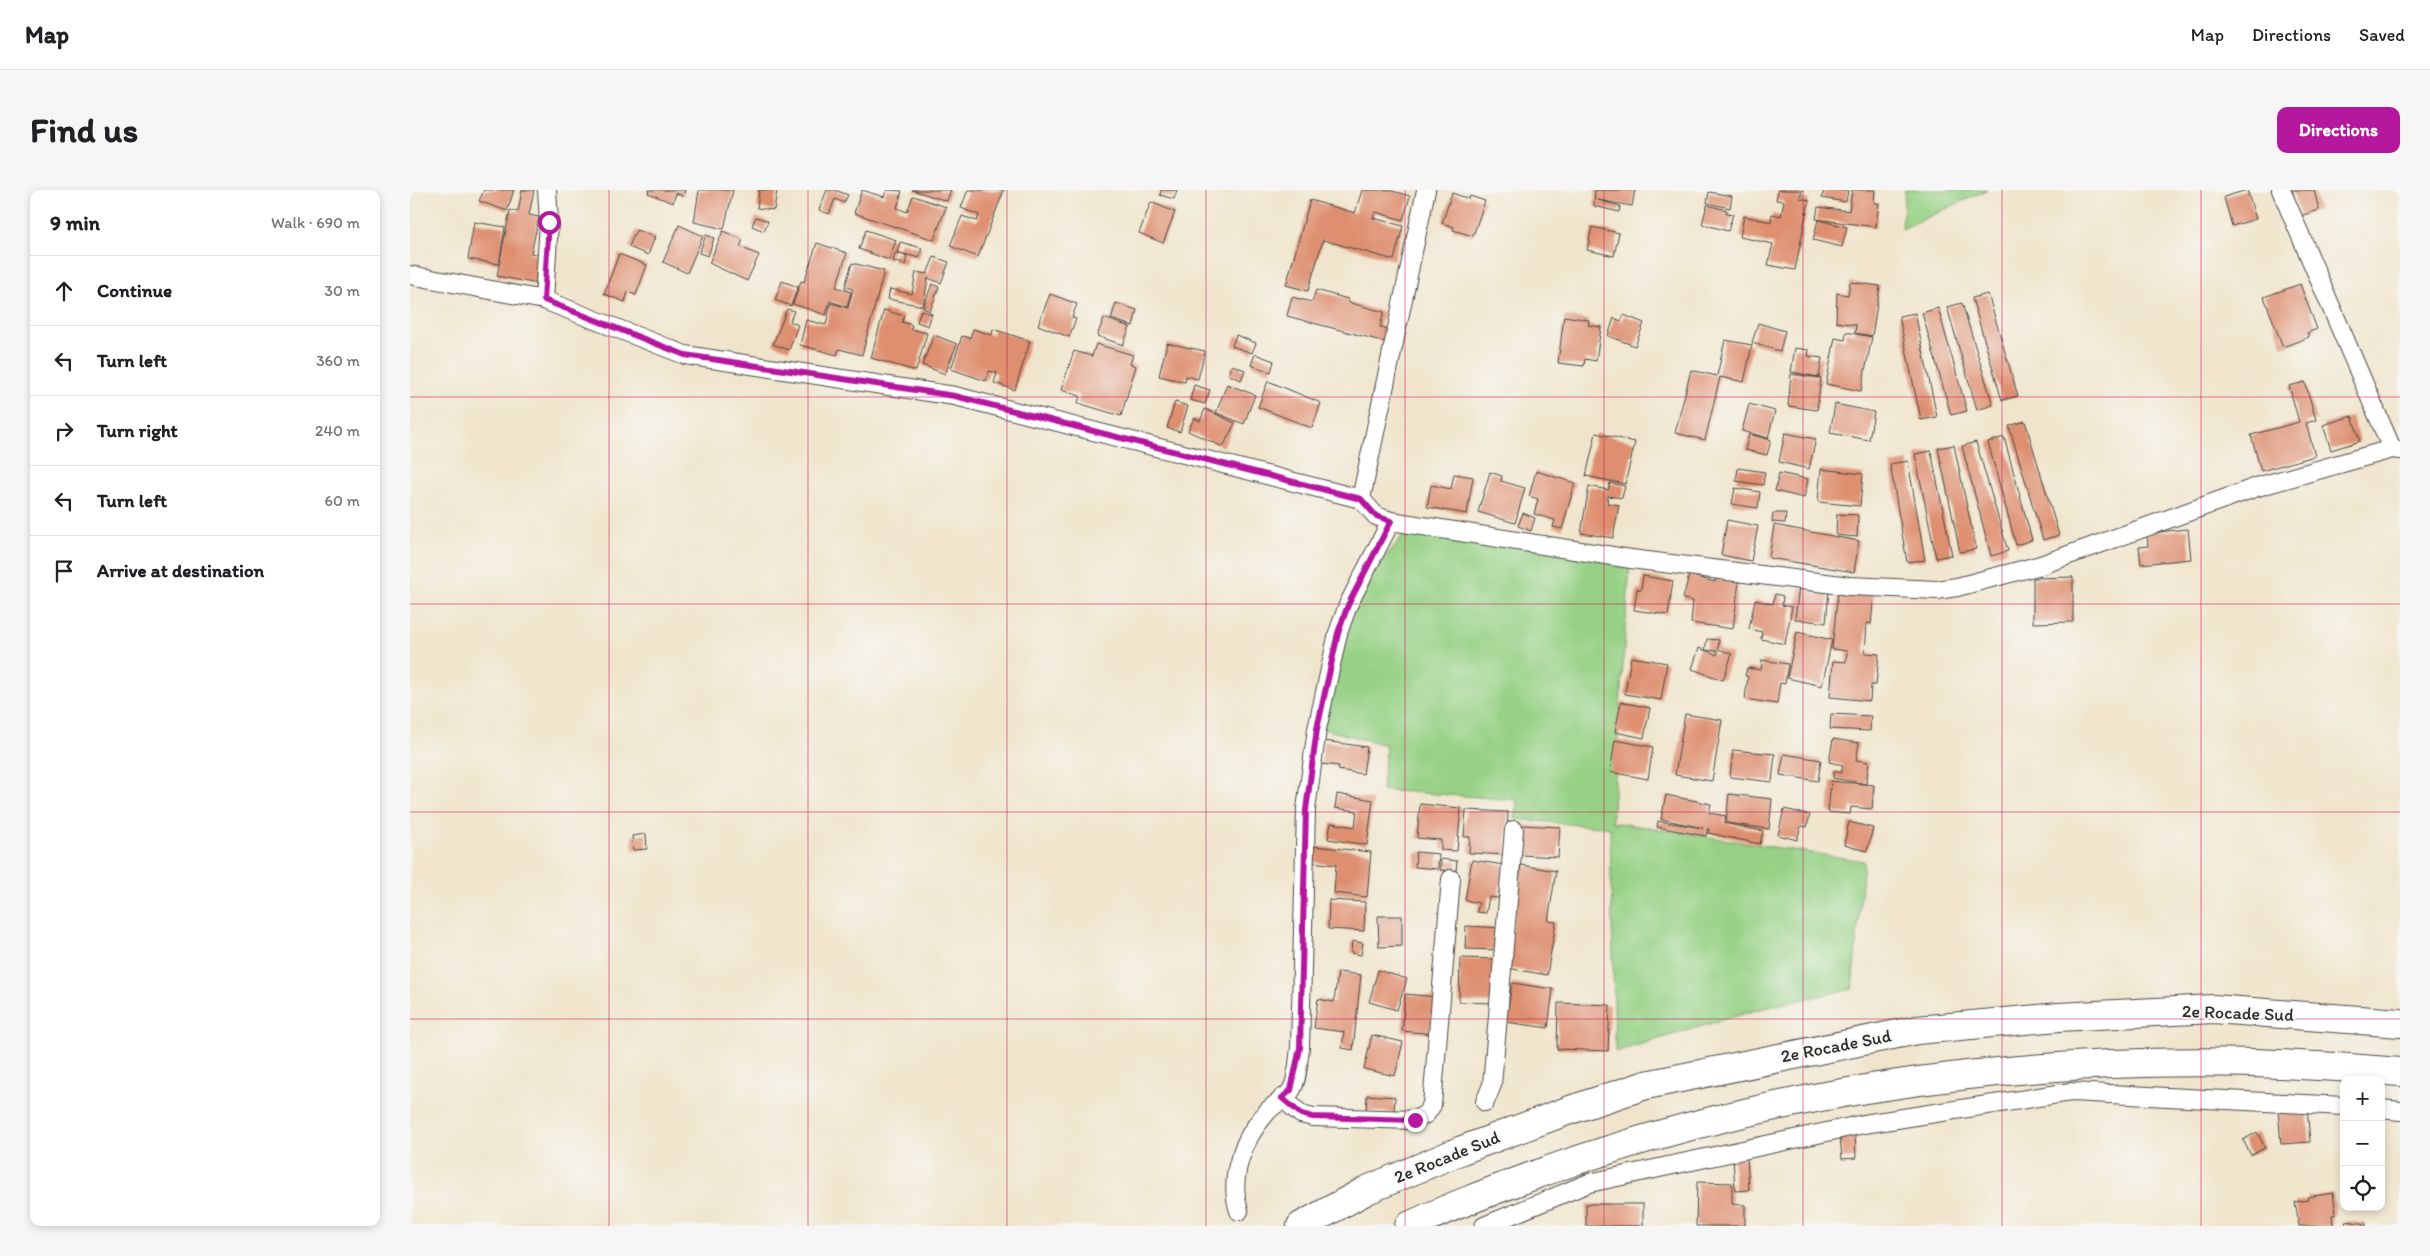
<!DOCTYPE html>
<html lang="en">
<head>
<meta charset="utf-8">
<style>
	:root { --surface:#fff; --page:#f6f6f6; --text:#202124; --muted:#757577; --line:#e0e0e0; --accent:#b5179e }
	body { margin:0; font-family:Itim,sans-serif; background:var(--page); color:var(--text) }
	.controls { position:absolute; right:15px; bottom:15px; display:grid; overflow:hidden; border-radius:10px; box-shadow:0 2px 8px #0003 }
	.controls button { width:45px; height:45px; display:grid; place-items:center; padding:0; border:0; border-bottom:1px solid var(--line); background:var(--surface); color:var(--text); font:25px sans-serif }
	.stop { position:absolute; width:15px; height:15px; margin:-11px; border:4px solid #b5179e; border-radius:50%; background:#fff }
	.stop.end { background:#b5179e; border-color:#fff; box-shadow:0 1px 5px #0008 }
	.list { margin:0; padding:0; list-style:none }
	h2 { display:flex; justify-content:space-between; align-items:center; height:65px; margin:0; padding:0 20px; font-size:21px }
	h2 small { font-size:16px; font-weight:400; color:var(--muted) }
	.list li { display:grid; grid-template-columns:32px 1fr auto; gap:15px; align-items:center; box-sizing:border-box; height:70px; padding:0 20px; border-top:1px solid var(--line) }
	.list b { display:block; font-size:19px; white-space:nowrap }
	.list em { font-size:16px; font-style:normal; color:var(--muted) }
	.icon { flex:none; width:28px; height:28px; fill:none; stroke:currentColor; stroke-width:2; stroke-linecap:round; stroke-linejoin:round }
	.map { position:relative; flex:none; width:1990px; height:1036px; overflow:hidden; border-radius:10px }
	header { display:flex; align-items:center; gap:30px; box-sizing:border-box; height:70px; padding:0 25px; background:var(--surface); border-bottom:1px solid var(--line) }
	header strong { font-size:24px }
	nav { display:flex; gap:28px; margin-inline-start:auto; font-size:18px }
	.intro { display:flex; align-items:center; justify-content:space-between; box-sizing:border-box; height:120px; padding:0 30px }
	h1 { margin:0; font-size:35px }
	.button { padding:12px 22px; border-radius:10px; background:var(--accent); color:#fff; font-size:18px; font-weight:700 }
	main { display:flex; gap:30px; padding:0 30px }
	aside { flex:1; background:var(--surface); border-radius:10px; box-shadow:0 2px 8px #0003 }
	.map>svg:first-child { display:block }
	.green { fill:#97d185; stroke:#617e58 }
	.building { fill:#de8f6f }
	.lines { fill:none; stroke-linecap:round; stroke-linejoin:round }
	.minor-casing { stroke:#494743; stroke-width:20 }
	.motorway-casing { stroke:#494743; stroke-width:30 }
	.minor { stroke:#fff; stroke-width:18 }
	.motorway { stroke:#fff; stroke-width:28 }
	.route { stroke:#b5179e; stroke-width:6 }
	.grid { fill:none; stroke:#c2185b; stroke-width:1; stroke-opacity:0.55 }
	.labels { text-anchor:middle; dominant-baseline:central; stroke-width:4; stroke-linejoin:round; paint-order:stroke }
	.street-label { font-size:18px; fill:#2b2b2b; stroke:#f6f6f2 }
</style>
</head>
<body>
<header>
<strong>Map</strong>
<nav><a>Map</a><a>Directions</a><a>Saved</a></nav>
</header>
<div class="intro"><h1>Find us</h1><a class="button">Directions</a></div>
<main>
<aside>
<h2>9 min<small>Walk · 690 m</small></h2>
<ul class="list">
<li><svg class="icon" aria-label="ahead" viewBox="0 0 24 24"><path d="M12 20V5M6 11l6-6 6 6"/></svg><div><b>Continue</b></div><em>30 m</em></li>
<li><svg class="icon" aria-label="left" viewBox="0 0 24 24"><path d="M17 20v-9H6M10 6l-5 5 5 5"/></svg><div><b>Turn left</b></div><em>360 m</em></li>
<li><svg class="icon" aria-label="right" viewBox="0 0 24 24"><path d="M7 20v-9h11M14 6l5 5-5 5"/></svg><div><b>Turn right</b></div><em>240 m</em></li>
<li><svg class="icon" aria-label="left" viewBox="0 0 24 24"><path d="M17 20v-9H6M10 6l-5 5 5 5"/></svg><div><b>Turn left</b></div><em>60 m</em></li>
<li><svg class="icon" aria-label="arrive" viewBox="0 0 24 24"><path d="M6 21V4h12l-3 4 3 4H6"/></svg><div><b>Arrive at destination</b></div></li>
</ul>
</aside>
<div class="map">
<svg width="1990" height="1036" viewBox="0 0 1990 1036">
	<rect width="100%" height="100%" fill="#f6f6f2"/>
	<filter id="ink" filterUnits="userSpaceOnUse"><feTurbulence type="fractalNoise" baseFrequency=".02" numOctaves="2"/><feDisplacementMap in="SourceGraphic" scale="10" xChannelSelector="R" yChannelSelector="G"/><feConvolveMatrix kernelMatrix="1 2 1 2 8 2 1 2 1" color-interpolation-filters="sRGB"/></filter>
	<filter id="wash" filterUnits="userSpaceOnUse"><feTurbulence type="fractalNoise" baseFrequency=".0096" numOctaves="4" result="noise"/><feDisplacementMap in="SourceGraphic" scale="20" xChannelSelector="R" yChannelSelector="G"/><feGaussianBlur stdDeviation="1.12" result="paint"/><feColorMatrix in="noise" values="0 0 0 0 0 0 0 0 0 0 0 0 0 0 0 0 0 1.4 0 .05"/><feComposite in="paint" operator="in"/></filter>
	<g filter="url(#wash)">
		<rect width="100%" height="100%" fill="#f0e5cc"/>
		<path class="green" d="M1495,0H1577L1492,39Z
			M999,339L1220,374L1202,632L1454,671L1442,799L1353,818L1205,862L1200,638L1105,629L1107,610L972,600L976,555L913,539C923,497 931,453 948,412C957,390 982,357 999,339Z"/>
		<g id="blocks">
			<path class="building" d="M74,0H104L97,21L69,11Z
				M112,0H124L119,25L129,27L121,63L134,66L128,94L87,86L100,20L108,22Z
				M239,0H275L273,6L266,3L263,13L238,3Z
				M289,0H323L314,39L284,32Z
				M349,0H367L364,20L347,18Z
				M417,0H425L438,5L434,13L425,9L419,24L409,20Z
				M452,0L474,7L476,0L492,1L487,18L497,22L503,6L536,17L524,50L444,23Z
				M502,0H541L537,11Z
				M558,0H594L568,67L540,56L552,26L567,31L569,25L551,18Z
				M751,0H767L764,9L750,5Z
				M952,0H979L1000,6L993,30L965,22L963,28L993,36L984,70L913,50L898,101L876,95L900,10L945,23Z
				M1185,0H1225L1222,16L1188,10L1210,16L1209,22L1184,16Z
				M1368,0H1392L1390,8L1399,10L1385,80L1358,75L1363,54L1330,47L1334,26L1361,32L1362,24L1371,26L1374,11L1366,10Z
				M1414,0H1438L1436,12L1412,8Z
				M1442,0H1465L1464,13H1469L1466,37L1406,29L1408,17L1439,21Z
				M1837,0L1846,29L1822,36L1814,7Z
				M1882,0H1904L1909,20L1890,26Z
				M1299,2L1322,6L1320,18L1297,13Z
				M1042,3L1059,9L1060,6L1075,11L1063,46L1043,40L1044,37L1032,33Z
				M741,12L765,22L753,53L729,43Z
				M1297,15L1317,20L1316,23L1323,24L1318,41L1292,34Z
				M346,27L358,31L354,41L342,36Z
				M1408,30L1437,37L1432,57L1403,50Z
				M64,32L95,37L89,74L58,69Z
				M269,35L293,46L277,83L253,72Z
				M1182,37L1209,43L1204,66L1177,60Z
				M226,40L245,47L238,65L219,57Z
				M456,40L486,50L479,70L449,59Z
				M313,41L333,50L330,57L349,65L337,91L299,73Z
				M296,45L304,48L298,66L289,63Z
				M490,52L512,58L509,68L487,62Z
				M407,53L437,63L426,97L441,102L437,117L420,111L416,125L383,114L391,91L394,92Z
				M485,63L497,66L495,75L483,71Z
				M209,64L237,75L226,105L218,102L215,112L194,104Z
				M524,67L539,72L531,93L518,88L513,116L478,109L480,99L502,104L506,82L517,84Z
				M442,73L474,81L452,165L429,159L427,165L390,155L396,130L416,135L421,113L438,118L443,99L435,97Z
				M372,91L388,97L381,116L365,110Z
				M1440,92L1470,96L1462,146L1445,143L1446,135L1426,132L1427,103L1438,105Z
				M522,94L529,97L520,121L513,118Z
				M1890,94L1907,139L1897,143L1899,147L1873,157L1854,107Z
				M906,100L938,109L937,112L974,122L970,137L982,140L979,153L877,126L882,107L902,112Z
				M640,104L667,114L662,127L666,129L659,147L628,135Z
				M1578,104L1608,206L1592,210L1562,108Z
				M706,113L727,120L723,136L701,129Z
				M1552,113L1583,215L1567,220L1537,117Z
				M1528,118L1557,221L1541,225L1512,123Z
				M377,119L384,121L380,131L388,135L379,160L363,154Z
				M474,120L494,126L492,132L502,135L501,139L517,143L506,181L461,168Z
				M511,120L522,124L518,136L507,132Z
				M1505,123L1527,227L1511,230L1489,126Z
				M1214,125L1234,133L1225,156L1198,146L1204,128L1211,131Z
				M1154,126L1179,130L1178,135L1191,137L1186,171L1175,169L1174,176L1148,173Z
				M694,128L720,137L713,155L687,146Z
				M1348,133L1375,141L1370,161L1342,153Z
				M563,139L582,145L583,139L620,151L605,200L584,193L587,183L579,181L576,191L541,179L552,146L560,148Z
				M1436,142L1462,147L1451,201L1416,194L1425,148L1435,150Z
				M524,145L547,154L535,184L512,175Z
				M826,145L846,153L842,163L822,156Z
				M1315,150L1342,155L1334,192L1310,187L1295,250L1265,243L1281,180L1307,186Z
				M757,153L795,161L788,189L776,186L775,192L749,186Z
				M686,154L723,165L720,174L726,176L711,226L668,213L670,206L651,200L664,161L682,166Z
				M1385,158L1399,160L1398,166L1412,168L1409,187L1381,182Z
				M845,164L864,171L861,182L841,175Z
				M822,175L835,180L831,190L819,185Z
				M1381,184L1411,188L1407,220L1378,216Z
				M858,191L911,213L902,238L848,217Z
				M1895,192L1906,230L1896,233L1905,266L1851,281L1841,245L1889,232L1879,196Z
				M817,194L845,205L834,234L806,223Z
				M784,195L800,200L795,214L780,210Z
				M765,212L778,216L770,242L757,238Z
				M1339,214L1365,221L1358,248L1332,241Z
				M1425,214L1464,222L1459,250L1420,243Z
				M795,219L825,233L813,257L778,241L784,228L790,231Z
				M1942,226L1950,251L1921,260L1913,235Z
				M1615,231L1649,345L1633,350L1599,236Z
				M1186,243L1225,252L1215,294L1176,286Z
				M1375,243L1406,249L1399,279L1369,272Z
				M1339,244L1361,250L1357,265L1335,260Z
				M1594,247L1622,350L1606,355L1578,252Z
				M1566,252L1598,361L1581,366L1552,256Z
				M1544,255L1566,359L1550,362L1528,258Z
				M1521,261L1542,365L1526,368L1505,264Z
				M1498,271L1515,370L1497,372L1480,274Z
				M1328,278L1355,282L1353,295L1326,291Z
				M1411,279L1453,284L1450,316L1408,312Z
				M1126,281L1165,293L1152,339L1143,337L1145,330L1124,324L1128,309L1119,306Z
				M1080,282L1092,286L1091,291L1115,298L1105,333L1068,322Z
				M1369,283L1398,289L1394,308L1365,301Z
				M1044,284L1063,287L1057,324L1017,317L1021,295L1041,299Z
				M1200,293L1215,296L1212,308L1198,306L1197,313L1209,315L1203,348L1171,343L1179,296L1198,300Z
				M1325,298L1350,302L1348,318L1322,314Z
				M1113,323L1125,328L1121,341L1108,336Z
				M1363,323H1376L1375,333L1362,332Z
				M1427,324L1448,325L1447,347L1426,345Z
				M1317,330L1348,336L1341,371L1311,365Z
				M1364,335L1449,351L1444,382L1359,368Z
				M1778,339L1781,369L1731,374L1729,357L1738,356L1737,343Z
				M1279,385L1305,392V389L1329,391L1323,439L1281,433L1283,411L1273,409Z
				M1233,386L1263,391L1258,425L1224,420L1227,399L1231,400Z
				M1663,387V432L1623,433V388Z
				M1389,396L1419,400L1416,433L1385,429Z
				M1428,401L1464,404L1461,434L1457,433L1455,463L1469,464L1466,495H1461L1460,511L1420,507L1423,471L1436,472L1437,461L1422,459Z
				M1365,404L1373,406L1372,415L1382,417L1375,454L1351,449L1352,442L1339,439L1345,410L1363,414Z
				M1387,442L1422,450L1412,496L1377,488Z
				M1297,449L1309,450L1308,459L1322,464L1313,490L1282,479L1289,458L1307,465L1308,461L1295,460Z
				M1221,467L1257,473L1251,510L1215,504Z
				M1352,470L1378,474L1375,494L1370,493L1367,514L1335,509L1338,486H1335L1337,478L1351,480Z
				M1211,512L1240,518L1234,548L1205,542Z
				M1275,524L1312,530L1302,591L1265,585Z
				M1421,524L1461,526L1460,541L1420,539Z
				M1423,549L1449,553L1446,570L1459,572L1456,594L1423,588L1424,581L1431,583L1433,575L1419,572Z
				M1205,550L1243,557L1238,589L1200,582Z
				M914,551L957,557L953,584L928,580L929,576L911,574Z
				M1323,560L1365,564L1362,592L1320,587Z
				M1374,564L1411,570L1408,591L1370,585Z
				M1421,591L1464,595L1462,619L1441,617L1440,624L1418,622Z
				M927,604L963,610L957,655L918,649L921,633L945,637L947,621L925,618Z
				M1319,604L1362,609L1359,639L1316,633Z
				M1256,605L1301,614L1299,623L1316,626L1314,633L1353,641L1350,654L1298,643L1299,639H1297L1296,646L1247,637L1248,631L1293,638L1251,629Z
				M1010,614L1051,618L1047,661L1031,660V650L1007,648Z
				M1374,619L1400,625L1397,637L1391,636L1387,650L1368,645Z
				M1056,620L1098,622L1096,665L1059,663L1060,647H1054Z
				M1439,632L1463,638L1457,661L1434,655Z
				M1112,635L1150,637L1148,667L1110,665Z
				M236,644L237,659L223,660L222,646Z
				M904,656L961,662L957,707L924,703L926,675L902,672Z
				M1006,662L1029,664L1028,679L1005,677Z
				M1031,669L1047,671L1046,681L1030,680Z
				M1062,670L1094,675L1088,708L1079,707L1076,723L1067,722L1069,713L1055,710Z
				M1111,675L1146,681L1138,731L1146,732L1137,785L1097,778Z
				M919,710L955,712L954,741L918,739Z
				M968,726H992V756L969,757Z
				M1056,736L1091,738L1090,760L1055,759Z
				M942,751L953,753L951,765L941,763Z
				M1050,768L1086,769L1085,813L1049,812Z
				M968,780L997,789L987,820L959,812Z
				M928,782L951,785L943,860L932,858L934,842L904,838L908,809L924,812Z
				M1102,793L1143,799L1138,838L1096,832Z
				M995,804L1027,807L1024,844L992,841Z
				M1148,813L1200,815L1198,861L1147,859Z
				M962,845L993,852L985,886L954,879Z
				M957,905L985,907L984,923L956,921Z
				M1897,917L1900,952L1871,954L1868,919Z
				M1847,942L1855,958L1841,965L1833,950Z
				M1445,945L1446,968L1432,969L1430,946Z
				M1323,968H1337L1339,1000L1325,1001Z
				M1287,992L1322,993V1014L1335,1015V1036H1286Z
				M1923,1003L1926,1024L1922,1025L1923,1036H1889L1885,1012L1898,1010L1897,1007Z
				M1176,1014H1233V1036H1176Z
				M1936,1031L1956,1034V1036H1935Z"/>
		</g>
	</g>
	<g filter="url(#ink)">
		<use href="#blocks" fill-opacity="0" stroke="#494743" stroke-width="1"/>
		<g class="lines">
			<defs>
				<path id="minor" d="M1871,0L1982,259
					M0,85L134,110L139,32L137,0
					M134,110L275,165L545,206L951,309
					M981,331L966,326L951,309L1016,0
					M872,908L891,924L903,927L1005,930L1016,924L1022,915L1041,689
					M1075,912L1082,895L1104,640
					M1971,919L1990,921
					M829,1021C818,987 833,949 856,923C863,914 877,909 882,899C888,888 888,871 890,858L896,619L907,539L928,443L938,415L981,331L1221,369L1440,396L1527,400L1547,397L1631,375L1847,297L1982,259L1990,260
					M1074,1036L1179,993L1454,934L1661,902L1934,916"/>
				<path id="motorway" d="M891,1036L957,1000L1052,960L1157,921L1236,895L1507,840L1649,827L1803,819L1990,833
					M999,1036C1043,1015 1090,998 1136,981C1408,884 1703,855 1990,882"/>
			</defs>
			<use href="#minor" class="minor-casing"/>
			<use href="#motorway" class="motorway-casing"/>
			<use href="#minor" class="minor"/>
			<use href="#motorway" class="motorway"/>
		</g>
	</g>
	<g class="lines" filter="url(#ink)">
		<path class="route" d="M139,32L134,110L275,165L545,206L951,309L966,326L981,331L938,415L928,443L907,539L896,620L890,858L881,900L872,908L891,924L903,927L1005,930"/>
	</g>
	<path class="grid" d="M199,0V1036M398,0V1036M597,0V1036M796,0V1036M995,0V1036M1194,0V1036M1393,0V1036M1592,0V1036M1791,0V1036M0,207H1990M0,414H1990M0,622H1990M0,829H1990"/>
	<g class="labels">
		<g class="street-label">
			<text transform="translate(1828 823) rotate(2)">2e Rocade Sud</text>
			<text transform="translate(1426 856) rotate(-11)">2e Rocade Sud</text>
			<text transform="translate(1037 967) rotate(-22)">2e Rocade Sud</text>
		</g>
	</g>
</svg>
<div class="controls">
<button>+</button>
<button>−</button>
<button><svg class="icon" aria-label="locate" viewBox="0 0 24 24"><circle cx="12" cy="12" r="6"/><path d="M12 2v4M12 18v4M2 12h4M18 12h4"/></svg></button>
</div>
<div class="stop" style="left:139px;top:32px"></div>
<div class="stop end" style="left:1005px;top:930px"></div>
</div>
</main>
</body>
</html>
